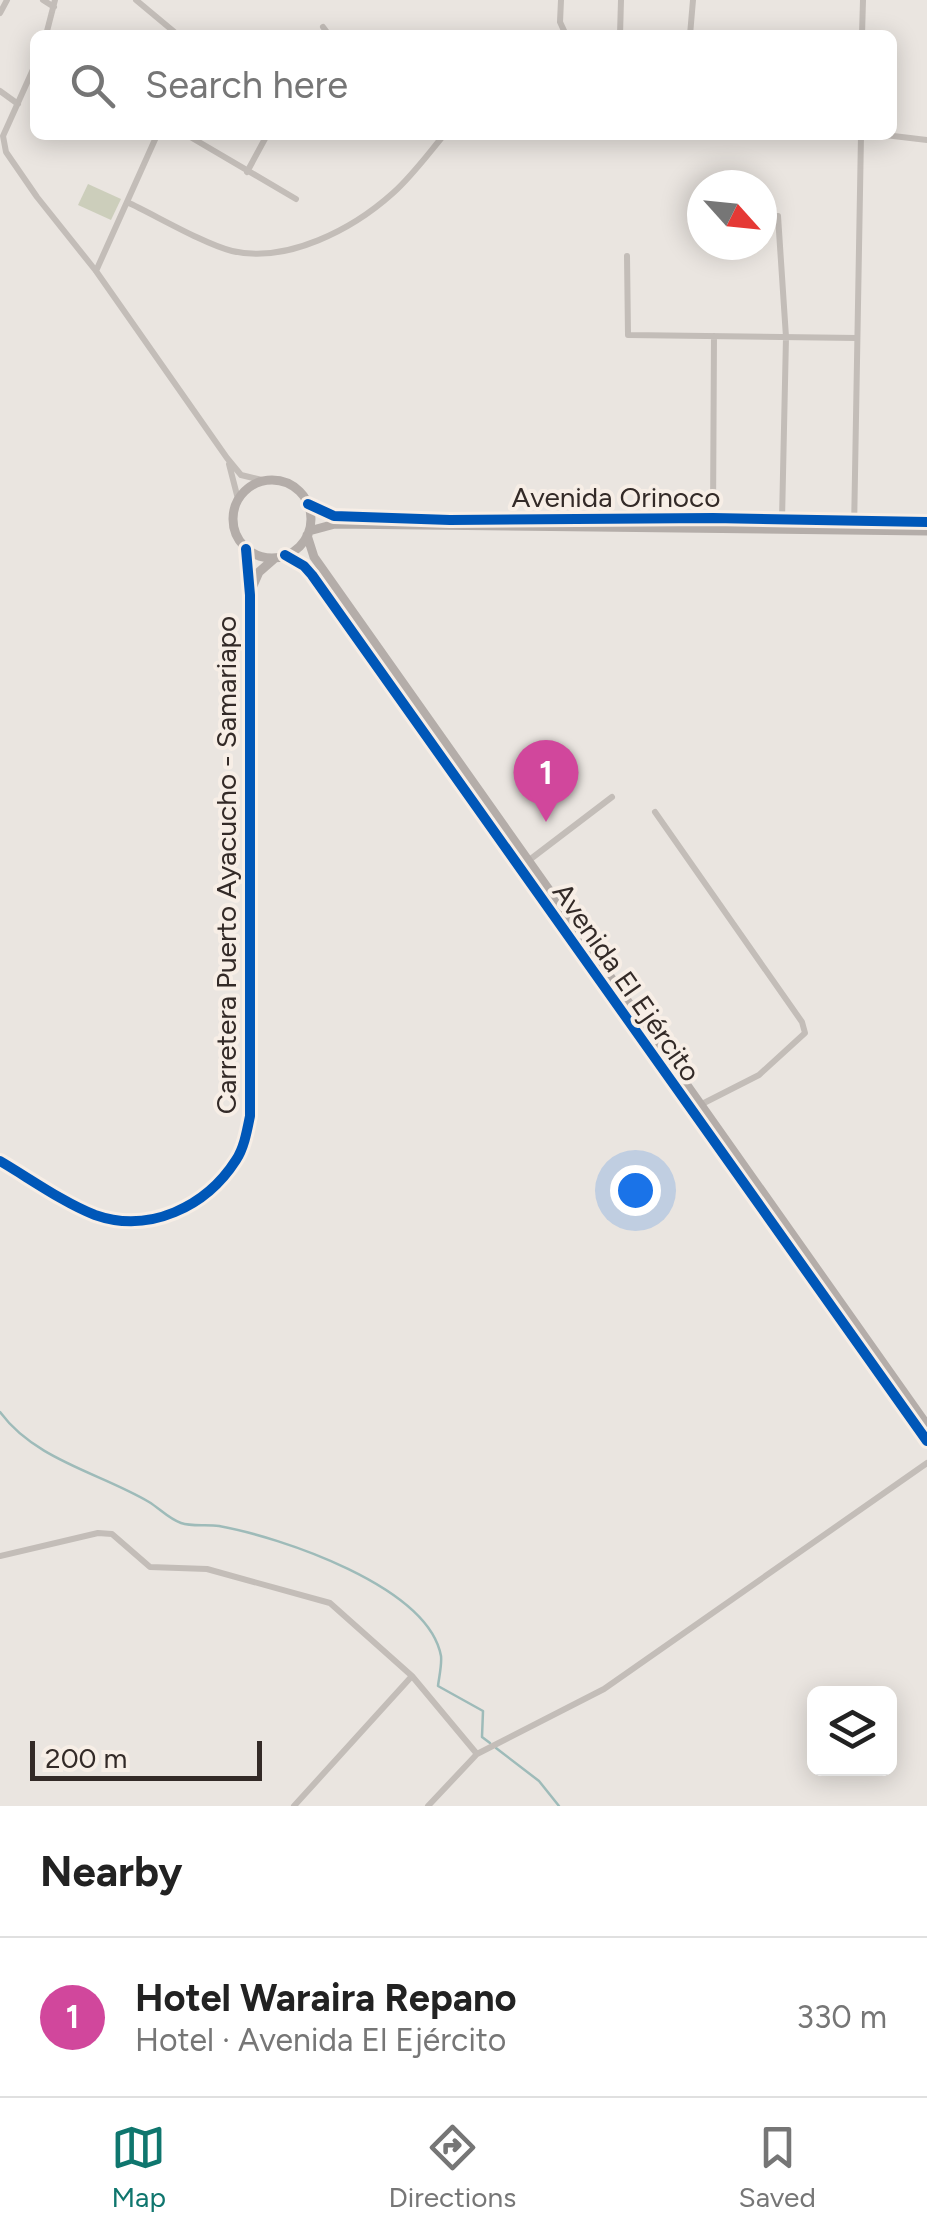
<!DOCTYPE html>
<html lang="en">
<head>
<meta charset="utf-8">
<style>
	:root { --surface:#fff; --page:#f2f2f2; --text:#222; --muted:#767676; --line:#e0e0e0; --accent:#0f766e }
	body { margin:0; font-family:Figtree,sans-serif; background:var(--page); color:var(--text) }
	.controls { position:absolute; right:30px; bottom:30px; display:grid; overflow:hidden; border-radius:15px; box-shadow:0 5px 25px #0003 }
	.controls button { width:90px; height:90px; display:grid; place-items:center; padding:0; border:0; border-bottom:2px solid var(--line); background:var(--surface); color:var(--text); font:50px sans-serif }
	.compass { position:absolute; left:687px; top:170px; width:90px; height:90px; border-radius:50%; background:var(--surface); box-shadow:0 5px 25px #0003; rotate:117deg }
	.scale { position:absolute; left:30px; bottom:25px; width:232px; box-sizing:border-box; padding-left:10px; border:5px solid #332a27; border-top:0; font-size:28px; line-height:35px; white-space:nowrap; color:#332a27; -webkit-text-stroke:8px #f7eee6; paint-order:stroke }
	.you { position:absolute; left:635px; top:1190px; width:35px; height:35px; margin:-25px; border:8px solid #fff; border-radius:50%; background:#1a73e8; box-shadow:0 0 0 15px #1a73e833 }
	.badge { display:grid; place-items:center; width:65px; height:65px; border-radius:50%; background:var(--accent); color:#fff; font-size:32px; font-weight:700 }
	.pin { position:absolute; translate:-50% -82px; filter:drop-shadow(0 2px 5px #0008) }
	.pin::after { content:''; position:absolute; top:52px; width:35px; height:30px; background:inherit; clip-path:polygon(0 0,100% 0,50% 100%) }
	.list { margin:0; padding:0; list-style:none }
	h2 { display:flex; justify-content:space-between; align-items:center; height:130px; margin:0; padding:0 40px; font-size:42px }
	h2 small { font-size:32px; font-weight:400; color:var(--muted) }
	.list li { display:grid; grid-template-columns:65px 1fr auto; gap:30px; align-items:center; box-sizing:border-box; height:160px; padding:0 40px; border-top:2px solid var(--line) }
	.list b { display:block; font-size:38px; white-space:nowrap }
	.list p { margin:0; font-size:32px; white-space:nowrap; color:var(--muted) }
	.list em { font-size:32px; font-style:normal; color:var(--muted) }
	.icon { flex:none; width:55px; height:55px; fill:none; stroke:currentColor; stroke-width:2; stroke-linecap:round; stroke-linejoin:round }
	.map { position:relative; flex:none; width:927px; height:1806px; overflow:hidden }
	.search { position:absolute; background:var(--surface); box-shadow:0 5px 25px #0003; left:30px; right:30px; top:30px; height:110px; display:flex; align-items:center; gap:25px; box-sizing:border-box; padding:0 35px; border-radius:15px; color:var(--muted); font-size:38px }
	.sheet { height:290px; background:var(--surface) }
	nav { display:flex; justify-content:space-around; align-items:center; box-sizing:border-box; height:140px; border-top:2px solid var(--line); background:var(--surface); font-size:28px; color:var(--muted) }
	nav a { display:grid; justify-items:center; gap:5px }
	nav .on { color:var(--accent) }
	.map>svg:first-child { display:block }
	.grass { fill:#cccebb }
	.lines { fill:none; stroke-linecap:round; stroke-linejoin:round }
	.stream { stroke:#9ebbb9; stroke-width:2.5 }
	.street { stroke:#c3bdb8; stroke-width:6 }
	.secondary { stroke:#b4ada9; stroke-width:9 }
	.cycleway-casing { stroke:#f7eee6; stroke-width:16 }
	.cycleway { stroke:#0057b8; stroke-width:10 }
	.labels { text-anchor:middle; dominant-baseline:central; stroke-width:8; stroke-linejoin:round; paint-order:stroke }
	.street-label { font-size:28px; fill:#332a27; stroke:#f7eee6 }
</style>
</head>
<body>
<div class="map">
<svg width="927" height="1806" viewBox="0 0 927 1806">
	<rect width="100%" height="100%" fill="#eae5e0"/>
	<path class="grass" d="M88,184L121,199L111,220L78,205Z"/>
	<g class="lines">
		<path class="stream" d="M0,1412C35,1460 100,1473 149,1502C159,1508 169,1519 181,1523C192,1527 207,1524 219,1526C280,1537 428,1586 441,1656C442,1665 439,1677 438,1686L483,1711L482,1737L490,1743
			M496,1748L539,1781L559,1806"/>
		<path class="street" d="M43,0L54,7
			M136,0L178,35
			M561,0L560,22L566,35
			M0,13L7,0
			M323,27L329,35
			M46,35L55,0
			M620,35L621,0
			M690,35L693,0
			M862,35L863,0
			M35,65L3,136L6,152L37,197L96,271L227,458L241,475L262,480
			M0,91L18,104
			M187,135L296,199
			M885,135L927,140
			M247,172L267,135
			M127,202C155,215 204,244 232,251C287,264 353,229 393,193C412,176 428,154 444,135
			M778,216L786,337L782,520
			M627,256L628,335L857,338
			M96,271L157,135
			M229,464L238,499
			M713,518L714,336
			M854,531L861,135
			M655,812L802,1022L805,1033L759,1075L700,1105
			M528,861L612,797
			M0,1556L98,1533L112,1534L150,1567L207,1569L330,1603L412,1676L477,1754
			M294,1806L412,1676
			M428,1806L477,1754L604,1689L927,1463"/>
		<path class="secondary" d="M233 519a39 39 0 1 1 78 0a39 39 0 1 1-78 0Z
			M308,504L334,516L450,520L713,518L927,522
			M309,531L335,524L927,531
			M307,535L314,557L927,1425
			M285,555L304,566L312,575L927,1441
			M252,588L259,572L275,558
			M0,1161C29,1178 64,1203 95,1215C149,1234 206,1207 236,1160C244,1148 247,1131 250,1116V595L246,549"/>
		<defs>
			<path id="cycleway" d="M308,504L334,516L450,520L713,518L927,522
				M285,555L304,566L312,575L927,1441
				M0,1161C29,1178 64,1203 95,1215C149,1234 206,1207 236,1160C244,1148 247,1131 250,1116V595L246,549"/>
		</defs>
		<use href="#cycleway" class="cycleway-casing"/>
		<use href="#cycleway" class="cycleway"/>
	</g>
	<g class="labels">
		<g class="street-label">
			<text x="616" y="497">Avenida Orinoco</text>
			<text transform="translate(226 865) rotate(-90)">Carretera Puerto Ayacucho - Samariapo</text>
			<text transform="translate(627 982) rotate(55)">Avenida El Ejército</text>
		</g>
	</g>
</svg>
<div class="controls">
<button><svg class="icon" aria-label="layers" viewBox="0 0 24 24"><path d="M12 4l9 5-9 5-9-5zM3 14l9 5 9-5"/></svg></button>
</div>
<svg class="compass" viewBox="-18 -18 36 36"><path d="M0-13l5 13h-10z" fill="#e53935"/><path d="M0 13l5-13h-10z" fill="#767676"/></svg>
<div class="scale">200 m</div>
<div class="you"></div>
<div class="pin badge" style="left:546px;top:822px;background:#d1479c">1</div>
<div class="search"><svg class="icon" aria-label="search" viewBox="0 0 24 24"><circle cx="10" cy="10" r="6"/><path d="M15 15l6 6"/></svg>Search here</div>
</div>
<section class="sheet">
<h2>Nearby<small></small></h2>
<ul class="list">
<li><span class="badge" style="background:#d1479c">1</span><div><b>Hotel Waraira Repano</b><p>Hotel · Avenida El Ejército</p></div><em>330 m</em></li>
</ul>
</section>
<nav>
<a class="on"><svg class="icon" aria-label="map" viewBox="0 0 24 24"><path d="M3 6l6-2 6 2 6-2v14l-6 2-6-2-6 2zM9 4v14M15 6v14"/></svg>Map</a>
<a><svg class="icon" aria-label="directions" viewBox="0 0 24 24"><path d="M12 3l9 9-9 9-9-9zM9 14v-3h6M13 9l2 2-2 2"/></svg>Directions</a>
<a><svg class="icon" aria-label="saved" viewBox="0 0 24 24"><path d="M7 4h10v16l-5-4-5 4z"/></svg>Saved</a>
</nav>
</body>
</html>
